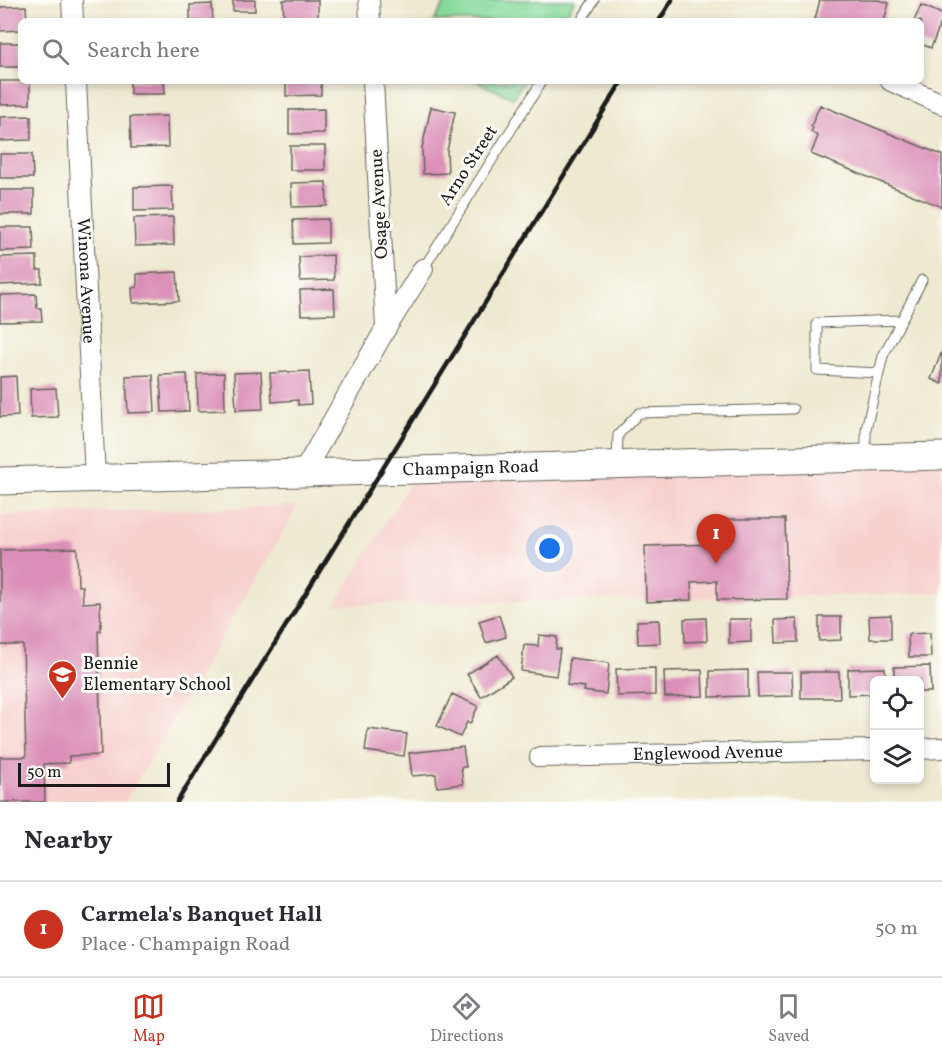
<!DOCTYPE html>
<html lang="en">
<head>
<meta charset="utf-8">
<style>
	:root { --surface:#fff; --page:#f2f2f3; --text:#2b2b33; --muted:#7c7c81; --line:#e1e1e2; --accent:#c8321e }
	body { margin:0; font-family:Vollkorn,serif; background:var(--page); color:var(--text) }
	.controls { position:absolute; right:18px; bottom:18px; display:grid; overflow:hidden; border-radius:9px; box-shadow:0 3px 9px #0003 }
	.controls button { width:54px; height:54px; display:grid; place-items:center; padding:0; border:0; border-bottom:2px solid var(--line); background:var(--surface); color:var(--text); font:30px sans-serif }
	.scale { position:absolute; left:18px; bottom:15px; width:152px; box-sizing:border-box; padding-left:6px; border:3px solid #1c1c1c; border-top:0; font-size:16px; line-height:21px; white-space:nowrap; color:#1c1c1c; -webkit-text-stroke:4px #fdfcf7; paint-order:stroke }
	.you { position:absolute; left:550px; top:549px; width:21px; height:21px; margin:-15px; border:4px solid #fff; border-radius:50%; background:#1a73e8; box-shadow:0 0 0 9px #1a73e833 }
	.badge { display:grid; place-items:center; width:39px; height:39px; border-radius:50%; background:var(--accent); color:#fff; font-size:20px; font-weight:700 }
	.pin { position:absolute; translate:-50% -50px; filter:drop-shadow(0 2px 3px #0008) }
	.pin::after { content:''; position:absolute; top:32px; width:21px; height:18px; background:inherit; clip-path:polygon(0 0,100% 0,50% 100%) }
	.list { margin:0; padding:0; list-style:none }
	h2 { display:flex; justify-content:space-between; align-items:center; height:78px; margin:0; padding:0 24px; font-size:26px }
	h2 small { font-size:20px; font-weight:400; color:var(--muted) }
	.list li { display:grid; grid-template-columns:39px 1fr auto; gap:18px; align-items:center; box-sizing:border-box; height:96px; padding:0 24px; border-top:2px solid var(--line) }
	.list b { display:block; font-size:22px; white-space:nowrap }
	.list p { margin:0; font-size:20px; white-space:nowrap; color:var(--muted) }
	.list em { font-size:20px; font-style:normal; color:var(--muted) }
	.icon { flex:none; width:33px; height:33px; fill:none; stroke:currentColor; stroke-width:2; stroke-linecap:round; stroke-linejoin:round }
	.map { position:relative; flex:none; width:942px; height:802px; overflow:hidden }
	.search { position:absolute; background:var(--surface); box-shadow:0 3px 9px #0003; left:18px; right:18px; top:18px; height:66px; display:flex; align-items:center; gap:15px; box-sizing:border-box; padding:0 21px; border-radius:9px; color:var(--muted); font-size:22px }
	.sheet { height:174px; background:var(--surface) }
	nav { display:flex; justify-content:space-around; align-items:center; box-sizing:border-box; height:84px; border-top:2px solid var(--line); background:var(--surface); font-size:16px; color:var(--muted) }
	nav a { display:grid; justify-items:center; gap:3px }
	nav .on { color:var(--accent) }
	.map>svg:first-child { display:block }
	.built { fill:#f7d0ce }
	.green { fill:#87da9c; stroke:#527b5c; stroke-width:1.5 }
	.building { fill:#db8fb8 }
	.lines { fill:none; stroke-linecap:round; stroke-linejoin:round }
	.lane-casing { stroke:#66645b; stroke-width:11 }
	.street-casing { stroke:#66645b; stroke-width:22 }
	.secondary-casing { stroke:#66645b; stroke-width:29 }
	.lane { stroke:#fff; stroke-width:9 }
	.street { stroke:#fff; stroke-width:20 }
	.secondary { stroke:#fff; stroke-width:27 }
	.rail { stroke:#1c1c1c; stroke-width:4.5 }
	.labels { text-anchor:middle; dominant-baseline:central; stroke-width:6; stroke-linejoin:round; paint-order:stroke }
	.street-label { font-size:18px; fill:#1c1c1c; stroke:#fdfcf7 }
	.poi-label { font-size:18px; fill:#1c1c1c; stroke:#fdfcf7; text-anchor:start }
</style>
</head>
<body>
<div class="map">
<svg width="942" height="802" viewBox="0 0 942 802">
	<rect width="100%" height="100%" fill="#fdfcf7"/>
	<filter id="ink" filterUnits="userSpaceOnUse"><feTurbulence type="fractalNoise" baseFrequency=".0167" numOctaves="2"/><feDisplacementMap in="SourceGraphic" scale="12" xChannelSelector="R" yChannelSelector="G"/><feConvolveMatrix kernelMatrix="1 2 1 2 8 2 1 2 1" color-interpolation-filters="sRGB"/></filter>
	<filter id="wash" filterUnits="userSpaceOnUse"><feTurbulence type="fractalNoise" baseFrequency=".008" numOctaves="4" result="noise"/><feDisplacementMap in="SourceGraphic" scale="24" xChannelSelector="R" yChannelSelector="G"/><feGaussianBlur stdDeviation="1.35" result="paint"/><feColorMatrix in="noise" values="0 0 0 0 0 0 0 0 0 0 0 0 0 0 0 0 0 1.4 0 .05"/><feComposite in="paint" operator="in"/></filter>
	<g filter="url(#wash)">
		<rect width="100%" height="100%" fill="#eee9d0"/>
		<path class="built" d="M942,456V593L335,605L418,470Z
			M298,506L125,802H0V515Z"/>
		<path class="green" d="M447,0H575L562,21H434Z
			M475,81H524L513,98Z"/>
		<g id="blocks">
			<path class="building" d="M233,0H255V11H233Z
				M283,0H318V21H284Z
				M820,0H878L889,3L884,21H821L815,19Z
				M212,4L213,21H190V5Z
				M921,5L942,14V20L931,48L921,44V21H914Z
				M26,6L27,21H21V30L0,31V7Z
				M0,43H21V67H0Z
				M0,81H30V104L0,105Z
				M130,81H164L165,94H130Z
				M286,81H321V95L286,96Z
				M820,105L942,155V207L811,154L818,136L811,132L813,128L811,126Z
				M431,107L455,112L447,151L448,173L423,174L422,148Z
				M324,109V133L289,134V110Z
				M31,116V140L0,141V117Z
				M167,116L168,147L131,148L130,117Z
				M290,146H325V170H290Z
				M0,154H32L33,178H0Z
				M326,182L327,206L292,207L291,183Z
				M172,186L173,210L134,211V187Z
				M0,190H34V214H0Z
				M173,217L174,245L135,246L134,218Z
				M328,219V243L294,244L293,220Z
				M0,227H33L34,250L0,251Z
				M333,255L334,280L300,281L299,257Z
				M37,256V270H42V283L0,285V257Z
				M177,272L179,301L133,303L132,288L137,287V274Z
				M334,289L335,314L301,315L300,290Z
				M36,294L37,308H41L42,321L0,322V295Z
				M942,351V384L931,379Z
				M309,371L311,404L298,405V400L272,402L270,373Z
				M261,372L263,409L236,410L234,373Z
				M224,373L225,410L198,411L197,374Z
				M187,374L189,411L162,412L160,375Z
				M153,375L155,412L128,413L126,376Z
				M16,376L18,416L0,417V377Z
				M56,388L58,417L31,418L30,389Z
				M715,519H785L787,599L717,600V581L691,582L692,600L646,602L645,546L716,544Z
				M77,548L78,586H82L83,603L100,602L101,631H98L101,755L69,756V763L44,764L45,802H0V757H26L23,645H0V550Z
				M499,615L506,637L486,643L479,621Z
				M891,615V639H870L869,616Z
				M819,617H841V640L819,641Z
				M706,618L707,641L685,642L684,619Z
				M729,619H751V642L729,643Z
				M797,619L798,642L776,643L775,620Z
				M659,620L660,643L638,644L637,621Z
				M930,633L931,657H909L908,634Z
				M539,635L557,637L556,649H560L556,676L521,671L524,645L538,646Z
				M498,655L512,677L481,697L467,674Z
				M570,658L609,663L606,694L584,691L585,687L567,685Z
				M930,666L931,692H920V680H894V667Z
				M655,668V695L617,696L616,669Z
				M885,668V680H874V694L848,695V669Z
				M702,670L703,696L665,697L664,671Z
				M748,670V696L710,697V671Z
				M757,672H792L793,696L758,697Z
				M801,672H839L840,698H801Z
				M452,694L478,706L470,724L467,722L460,737L437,726Z
				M368,729L407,734L404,756L365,751Z
				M463,747L466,767H461L463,784L437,787L436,774L412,776L409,753Z"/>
		</g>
	</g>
	<g filter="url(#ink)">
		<use href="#blocks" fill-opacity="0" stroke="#66645b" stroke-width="1.5"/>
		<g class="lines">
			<defs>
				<path id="lane" d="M581,21L594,0
					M423,269L542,81
					M879,373L817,370V323L901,320
					M866,456V429L883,356L922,280
					M617,461L618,435L639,413L793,409"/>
				<g id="street">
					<path d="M72,0L73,21"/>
					<path d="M369,0L370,21"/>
					<path id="s1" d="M76,81L95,478"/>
					<path d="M891,81L942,104"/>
					<path d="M386,328L423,269"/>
					<path d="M303,473L386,328L373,81"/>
					<path d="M920,749L942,748"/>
					<path id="s2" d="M540,757L874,750"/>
				</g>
				<g id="secondary">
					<path id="s3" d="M0,481L942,456"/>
				</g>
			</defs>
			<use href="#lane" class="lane-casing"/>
			<use href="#street" class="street-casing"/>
			<use href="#secondary" class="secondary-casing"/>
			<use href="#lane" class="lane"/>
			<use href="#street" class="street"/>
			<use href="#secondary" class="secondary"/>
			<path class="rail" d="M659,21L672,0
				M177,802L622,81"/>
		</g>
	</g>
	<defs>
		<symbol id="school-pin" viewBox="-11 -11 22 30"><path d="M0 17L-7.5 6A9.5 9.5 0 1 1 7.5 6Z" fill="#c8321e" stroke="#fdfcf7"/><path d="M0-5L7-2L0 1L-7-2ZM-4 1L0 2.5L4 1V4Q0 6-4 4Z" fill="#fff"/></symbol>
	</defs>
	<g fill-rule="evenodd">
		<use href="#school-pin" x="46" y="658" width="33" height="45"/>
	</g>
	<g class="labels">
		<g class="street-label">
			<text transform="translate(469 166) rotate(-57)">Arno Street</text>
			<text transform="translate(380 204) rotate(-93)">Osage Avenue</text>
			<text stroke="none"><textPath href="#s1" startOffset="200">Winona Avenue</textPath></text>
			<text stroke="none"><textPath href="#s3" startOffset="471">Champaign Road</textPath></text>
			<text stroke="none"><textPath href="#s2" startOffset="168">Englewood Avenue</textPath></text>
		</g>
		<g class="poi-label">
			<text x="83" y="664">Bennie<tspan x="83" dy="21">Elementary School</tspan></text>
		</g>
	</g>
</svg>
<div class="controls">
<button><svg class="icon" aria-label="locate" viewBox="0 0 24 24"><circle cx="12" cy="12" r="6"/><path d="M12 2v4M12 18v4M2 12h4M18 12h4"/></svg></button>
<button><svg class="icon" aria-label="layers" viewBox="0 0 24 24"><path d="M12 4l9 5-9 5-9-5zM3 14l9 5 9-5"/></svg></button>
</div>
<div class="scale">50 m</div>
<div class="you"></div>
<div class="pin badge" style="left:716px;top:564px">1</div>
<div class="search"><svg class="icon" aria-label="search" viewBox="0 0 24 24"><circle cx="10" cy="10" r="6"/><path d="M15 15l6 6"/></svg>Search here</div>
</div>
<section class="sheet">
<h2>Nearby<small></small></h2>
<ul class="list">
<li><span class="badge">1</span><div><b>Carmela's Banquet Hall</b><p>Place · Champaign Road</p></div><em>50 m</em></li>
</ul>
</section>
<nav>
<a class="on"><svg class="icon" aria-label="map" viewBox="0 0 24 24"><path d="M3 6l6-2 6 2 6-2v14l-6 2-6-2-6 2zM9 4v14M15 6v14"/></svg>Map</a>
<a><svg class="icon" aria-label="directions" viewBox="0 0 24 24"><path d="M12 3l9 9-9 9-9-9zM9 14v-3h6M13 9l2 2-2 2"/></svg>Directions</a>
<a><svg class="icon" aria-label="saved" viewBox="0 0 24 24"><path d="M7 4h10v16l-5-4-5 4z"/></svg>Saved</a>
</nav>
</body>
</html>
